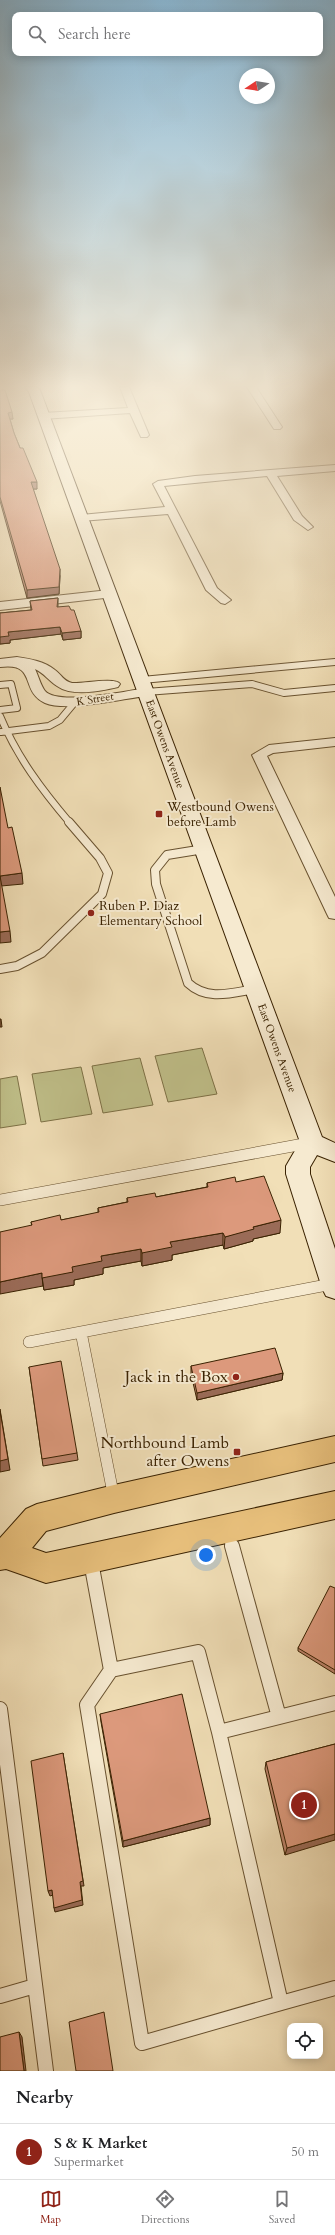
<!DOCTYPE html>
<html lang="en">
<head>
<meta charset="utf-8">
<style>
	:root { --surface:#fff; --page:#f6f6f6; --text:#202124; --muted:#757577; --line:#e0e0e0; --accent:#8f2418 }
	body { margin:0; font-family:Cardo,serif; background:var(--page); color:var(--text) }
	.controls { position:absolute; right:12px; bottom:12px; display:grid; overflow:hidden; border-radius:8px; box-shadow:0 2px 10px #0003 }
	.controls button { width:36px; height:36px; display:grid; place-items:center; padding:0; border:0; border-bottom:1px solid var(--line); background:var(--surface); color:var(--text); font:20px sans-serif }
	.compass { position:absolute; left:239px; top:68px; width:36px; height:36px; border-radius:50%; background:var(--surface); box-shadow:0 2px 10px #0003; rotate:258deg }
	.you { position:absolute; left:206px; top:1555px; width:14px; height:14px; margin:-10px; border:3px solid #fff; border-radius:50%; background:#1a73e8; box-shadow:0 0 0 6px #1a73e833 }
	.badge { display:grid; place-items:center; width:26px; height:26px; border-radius:50%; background:var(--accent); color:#fff; font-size:13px; font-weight:700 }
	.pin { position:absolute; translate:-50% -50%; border:2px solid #fff; box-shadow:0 1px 4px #0006 }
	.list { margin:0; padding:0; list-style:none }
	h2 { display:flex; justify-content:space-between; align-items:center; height:52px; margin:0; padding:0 16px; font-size:17px }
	h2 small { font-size:13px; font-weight:400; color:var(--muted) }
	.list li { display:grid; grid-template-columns:26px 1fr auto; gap:12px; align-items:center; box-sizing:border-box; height:56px; padding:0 16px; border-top:1px solid var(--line) }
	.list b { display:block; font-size:15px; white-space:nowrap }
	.list p { margin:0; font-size:13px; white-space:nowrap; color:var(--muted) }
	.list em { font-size:13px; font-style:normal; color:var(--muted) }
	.icon { flex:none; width:22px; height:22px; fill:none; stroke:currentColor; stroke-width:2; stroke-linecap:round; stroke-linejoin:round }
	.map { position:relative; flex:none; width:335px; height:2071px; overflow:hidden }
	.search { position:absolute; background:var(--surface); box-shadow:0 2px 10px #0003; left:12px; right:12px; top:12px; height:44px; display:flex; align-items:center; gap:10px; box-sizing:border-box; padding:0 14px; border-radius:8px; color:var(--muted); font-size:15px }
	.sheet { height:108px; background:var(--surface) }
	nav { display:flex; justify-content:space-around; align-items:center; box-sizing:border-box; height:56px; border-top:1px solid var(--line); background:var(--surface); font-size:11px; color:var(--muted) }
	nav a { display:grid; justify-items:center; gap:2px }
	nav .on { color:var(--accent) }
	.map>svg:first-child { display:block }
	.green { fill:#c0c08a; stroke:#7d7146 }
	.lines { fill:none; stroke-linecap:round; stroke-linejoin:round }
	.service-far3-casing { stroke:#68512f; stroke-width:8 }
	.service-far2-casing { stroke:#68512f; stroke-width:10 }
	.service-far1-casing { stroke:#68512f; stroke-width:12 }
	.service-casing { stroke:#68512f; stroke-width:16 }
	.minor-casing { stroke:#68512f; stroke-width:2 }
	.secondary-casing { stroke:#3a2202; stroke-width:2 }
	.primary-casing { stroke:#3a2202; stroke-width:2 }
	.service-far3 { stroke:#f6ead0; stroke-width:6 }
	.service-far2 { stroke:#f6ead0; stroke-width:8 }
	.service-far1 { stroke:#f6ead0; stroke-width:11 }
	.service { stroke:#f6ead0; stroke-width:14 }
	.minor { fill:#f6ead0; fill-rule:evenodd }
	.secondary { fill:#f6ead0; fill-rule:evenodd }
	.primary { fill:#e8c07c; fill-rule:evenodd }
	.wall { fill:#bd846b; stroke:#3a2202 }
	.shaded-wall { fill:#9a6b57; stroke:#3a2202 }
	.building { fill:#dc997c; stroke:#3a2202 }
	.poi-dot { fill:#8f2418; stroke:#f6ead0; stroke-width:1.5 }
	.labels { text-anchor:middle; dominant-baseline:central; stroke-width:4; stroke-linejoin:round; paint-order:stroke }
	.far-street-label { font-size:11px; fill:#3a2202; stroke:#f6ead0 }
	.poi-label { font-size:13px; fill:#3a2202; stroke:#f6ead0; text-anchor:start }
	.near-poi-label { font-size:16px; fill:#3a2202; stroke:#f6ead0; text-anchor:end }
</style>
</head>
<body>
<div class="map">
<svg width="335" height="2071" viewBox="0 0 335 2071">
	<rect width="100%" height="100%" fill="#f1dfb7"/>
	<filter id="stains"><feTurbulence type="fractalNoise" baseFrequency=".005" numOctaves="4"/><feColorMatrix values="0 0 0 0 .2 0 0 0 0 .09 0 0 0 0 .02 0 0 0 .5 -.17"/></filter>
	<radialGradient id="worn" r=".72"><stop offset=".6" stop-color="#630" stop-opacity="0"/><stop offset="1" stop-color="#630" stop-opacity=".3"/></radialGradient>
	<path class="green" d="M202,1048L217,1094L168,1102L155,1056Z
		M140,1058L153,1105L103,1113L92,1066Z
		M81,1067L92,1114L41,1122L32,1074Z
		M17,1076L26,1124L0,1128V1079Z"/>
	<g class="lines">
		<defs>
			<path id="service-far3" d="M142,680L335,662
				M0,685L11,684L17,708L0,710
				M146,692L252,684L284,693L335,688
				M0,716C17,757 42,790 70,823
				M1,732L49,726L60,720L75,702"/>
			<path id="service-far2" d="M204,849L167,855L155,870L156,884L188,983C207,1001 231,993 255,989
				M0,969L17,966L42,953L102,894L108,873L100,858L69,822"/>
			<path id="service-far1" d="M0,1200L309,1143
				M81,1332L114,1498
				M29,1342L332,1284
				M228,1532L232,1547"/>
			<path id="service" d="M232,1546L279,1717
				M91,1562L111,1670
				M198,1652L219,1732L281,2003L142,2043L87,1705L111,1670Z
				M0,1709L46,2071
				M219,1732L335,1703
				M0,1996L35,1986
				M281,2003L335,1988"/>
			<path id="minor" d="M120,387H129L149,435L147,437H141L130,413L43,419L38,416L43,413L128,408Z
				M247,387H256L282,427L280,429H274Z
				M335,465V471L277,476L302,516L313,527L308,530L294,520L267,476L164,486L217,588L231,600L225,604L221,603L206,590L168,514L81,521L76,518L81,515L165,507L153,484L158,481L195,476Z
				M109,590L113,591L115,594L113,597L0,610V602Z
				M17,657C30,659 44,661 55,670C61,674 63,681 72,683C82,684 115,677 120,684L118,687C101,691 72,697 57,686C49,681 44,673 35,669C38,675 41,686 45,691C58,706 127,691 146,688L153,692L146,696C121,699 67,712 45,703C19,691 38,662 0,667V659Z
				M335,738V746L273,753L267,756L335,897V919L329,918L327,914L252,755L269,745Z"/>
			<path id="secondary" d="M25,387H37L40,390L322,1137L335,1143V1162L317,1155L310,1167V1174L335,1249V1299L326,1296L322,1288L286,1174V1166L300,1142L29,392Z"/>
			<path id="primary" d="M335,1436V1462L114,1513L46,1531L32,1548L46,1553L335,1491V1519L46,1583L6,1569L0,1570V1538L26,1509L37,1504L114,1485Z"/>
		</defs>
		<use href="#service-far3" class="service-far3-casing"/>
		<use href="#service-far2" class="service-far2-casing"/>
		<use href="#service-far1" class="service-far1-casing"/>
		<use href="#service" class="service-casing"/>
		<use href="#minor" class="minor-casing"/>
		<use href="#secondary" class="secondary-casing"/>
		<use href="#primary" class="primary-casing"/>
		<use href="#service-far3" class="service-far3"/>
		<use href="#service-far2" class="service-far2"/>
		<use href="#service-far1" class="service-far1"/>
		<use href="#service" class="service"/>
		<use href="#minor" class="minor"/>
		<use href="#secondary" class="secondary"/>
		<use href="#primary" class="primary"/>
	</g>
	<path class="wall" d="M0,390L13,419H10L14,433L37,489H33L60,576L59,594L27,598L0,501Z
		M58,598V607L81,631V638L63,640L61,634L10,640V643L0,644V613L31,610L30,601Z
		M236,1182L280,1233L253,1239V1241L224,1249L223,1245L172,1255V1260L142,1266L141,1261L103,1268V1274L74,1280V1285L44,1290L31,1222L61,1220L98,1213V1208L127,1202V1198L156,1197L207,1187V1183Z
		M191,1366L283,1373L282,1380L197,1400L191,1374Z
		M29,1367L77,1453L78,1460L43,1466Z
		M335,1588V1674L298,1651V1648Z
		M100,1714L210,1818V1825L123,1847L101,1722Z
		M335,1744L285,1855L265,1769L266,1762Z"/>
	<path class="shaded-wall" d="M12,412L13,419H9L8,413Z
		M31,482H37V489H32Z
		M60,569V576L59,594L27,598V590Z
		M60,627L61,634L10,640V643L0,644V637L8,632Z
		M81,631V638L63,640L62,633Z
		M22,873L23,884L1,886L0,876Z
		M10,931L11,942L0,943V932Z
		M0,1019H1L2,1027H0Z
		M281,1220L280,1233L253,1239V1241L224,1249L225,1237L253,1227Z
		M223,1233V1245L172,1255V1260L142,1266V1253L170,1242Z
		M141,1249V1261L103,1268V1274L74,1280V1285L44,1290L42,1278L101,1256Z
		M42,1273L43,1286L0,1294V1282Z
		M283,1373L282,1380L197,1400V1393Z
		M0,1409L10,1470L0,1472Z
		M63,1753L84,1886H81L83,1905L55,1912L54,1908Z
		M210,1818V1825L123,1847V1841Z
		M335,1834V1840L285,1855L287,1848Z
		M52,1890L53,1895L50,1896L48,1891Z
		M19,2032L22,2037L26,2071H24Z"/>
	<path class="building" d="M0,390H5L12,412L8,413L14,433L20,448H23L37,482H31L60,569L59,587L27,590L0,497Z
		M58,598L57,607L69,606L71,610H74L81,631L62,633L60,627L8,632L9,636L0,637V613L32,610L30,601Z
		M0,787L8,828L12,827L22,873L0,876Z
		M0,876L10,931L0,932Z
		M264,1176L281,1220L253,1227L254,1229L225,1237L223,1233L170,1242L172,1247L142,1253L141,1249L101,1256L102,1261L72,1267L73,1272L42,1278V1273L0,1282V1232L32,1225L31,1222L60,1215L61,1220L99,1212L98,1208L128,1202L127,1198L155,1193L156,1197L208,1187L207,1183L235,1177L236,1182Z
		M275,1348L283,1373L197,1393L191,1366Z
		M61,1361L77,1453L42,1459L29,1367Z
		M0,1411L8,1459L0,1461Z
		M330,1586L335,1588V1670L298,1648Z
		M182,1694L210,1818L123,1841L100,1714Z
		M335,1744V1834L287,1848L266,1762Z
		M63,1753L83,1881L80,1882L82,1900L54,1908L52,1890L48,1891L31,1761Z
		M104,2012L113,2071H76L69,2022Z
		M19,2032L24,2071H0V2037Z"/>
	<linearGradient id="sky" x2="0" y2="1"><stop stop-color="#89b7d4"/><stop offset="0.57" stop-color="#f9f1df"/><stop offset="1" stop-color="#f9f1df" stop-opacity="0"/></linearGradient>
	<rect width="335" height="677" fill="url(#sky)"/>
	<g class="poi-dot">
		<rect x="155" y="810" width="8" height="8" rx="2"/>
		<circle cx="91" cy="913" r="4"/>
		<circle cx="236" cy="1377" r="4"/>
		<rect x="233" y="1448" width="8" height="8" rx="2"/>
	</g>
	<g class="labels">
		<g class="far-street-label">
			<text transform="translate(95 699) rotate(-9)">K Street</text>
			<text transform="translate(165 744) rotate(70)">East Owens Avenue</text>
			<text transform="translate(277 1048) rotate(70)">East Owens Avenue</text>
		</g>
		<g class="poi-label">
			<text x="167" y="807">Westbound Owens<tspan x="167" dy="15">before Lamb</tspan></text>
			<text x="99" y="906">Ruben P. Diaz<tspan x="99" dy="15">Elementary School</tspan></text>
		</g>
		<g class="near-poi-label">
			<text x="228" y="1377">Jack in the Box</text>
			<text x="229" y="1443">Northbound Lamb<tspan x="229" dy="18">after Owens</tspan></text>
		</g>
	</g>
	<rect width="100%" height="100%" filter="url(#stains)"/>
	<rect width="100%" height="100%" fill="url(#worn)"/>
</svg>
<div class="controls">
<button><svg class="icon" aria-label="locate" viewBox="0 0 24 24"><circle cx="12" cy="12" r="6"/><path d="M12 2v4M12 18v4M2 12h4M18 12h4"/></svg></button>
</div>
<svg class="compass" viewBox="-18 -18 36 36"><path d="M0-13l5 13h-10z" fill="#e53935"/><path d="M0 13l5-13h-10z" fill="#757577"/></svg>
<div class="you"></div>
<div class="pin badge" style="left:304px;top:1805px">1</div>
<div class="search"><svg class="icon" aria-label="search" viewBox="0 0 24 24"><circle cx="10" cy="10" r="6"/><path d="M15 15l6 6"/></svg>Search here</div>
</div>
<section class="sheet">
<h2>Nearby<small></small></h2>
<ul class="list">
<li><span class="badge">1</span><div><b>S &amp; K Market</b><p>Supermarket</p></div><em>50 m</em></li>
</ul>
</section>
<nav>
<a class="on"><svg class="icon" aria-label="map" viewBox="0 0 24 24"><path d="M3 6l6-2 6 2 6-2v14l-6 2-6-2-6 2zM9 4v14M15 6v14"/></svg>Map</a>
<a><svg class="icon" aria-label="directions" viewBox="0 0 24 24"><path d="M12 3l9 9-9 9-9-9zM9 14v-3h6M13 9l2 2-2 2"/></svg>Directions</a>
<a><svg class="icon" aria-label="saved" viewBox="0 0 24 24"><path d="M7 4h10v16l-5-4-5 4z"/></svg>Saved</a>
</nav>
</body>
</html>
